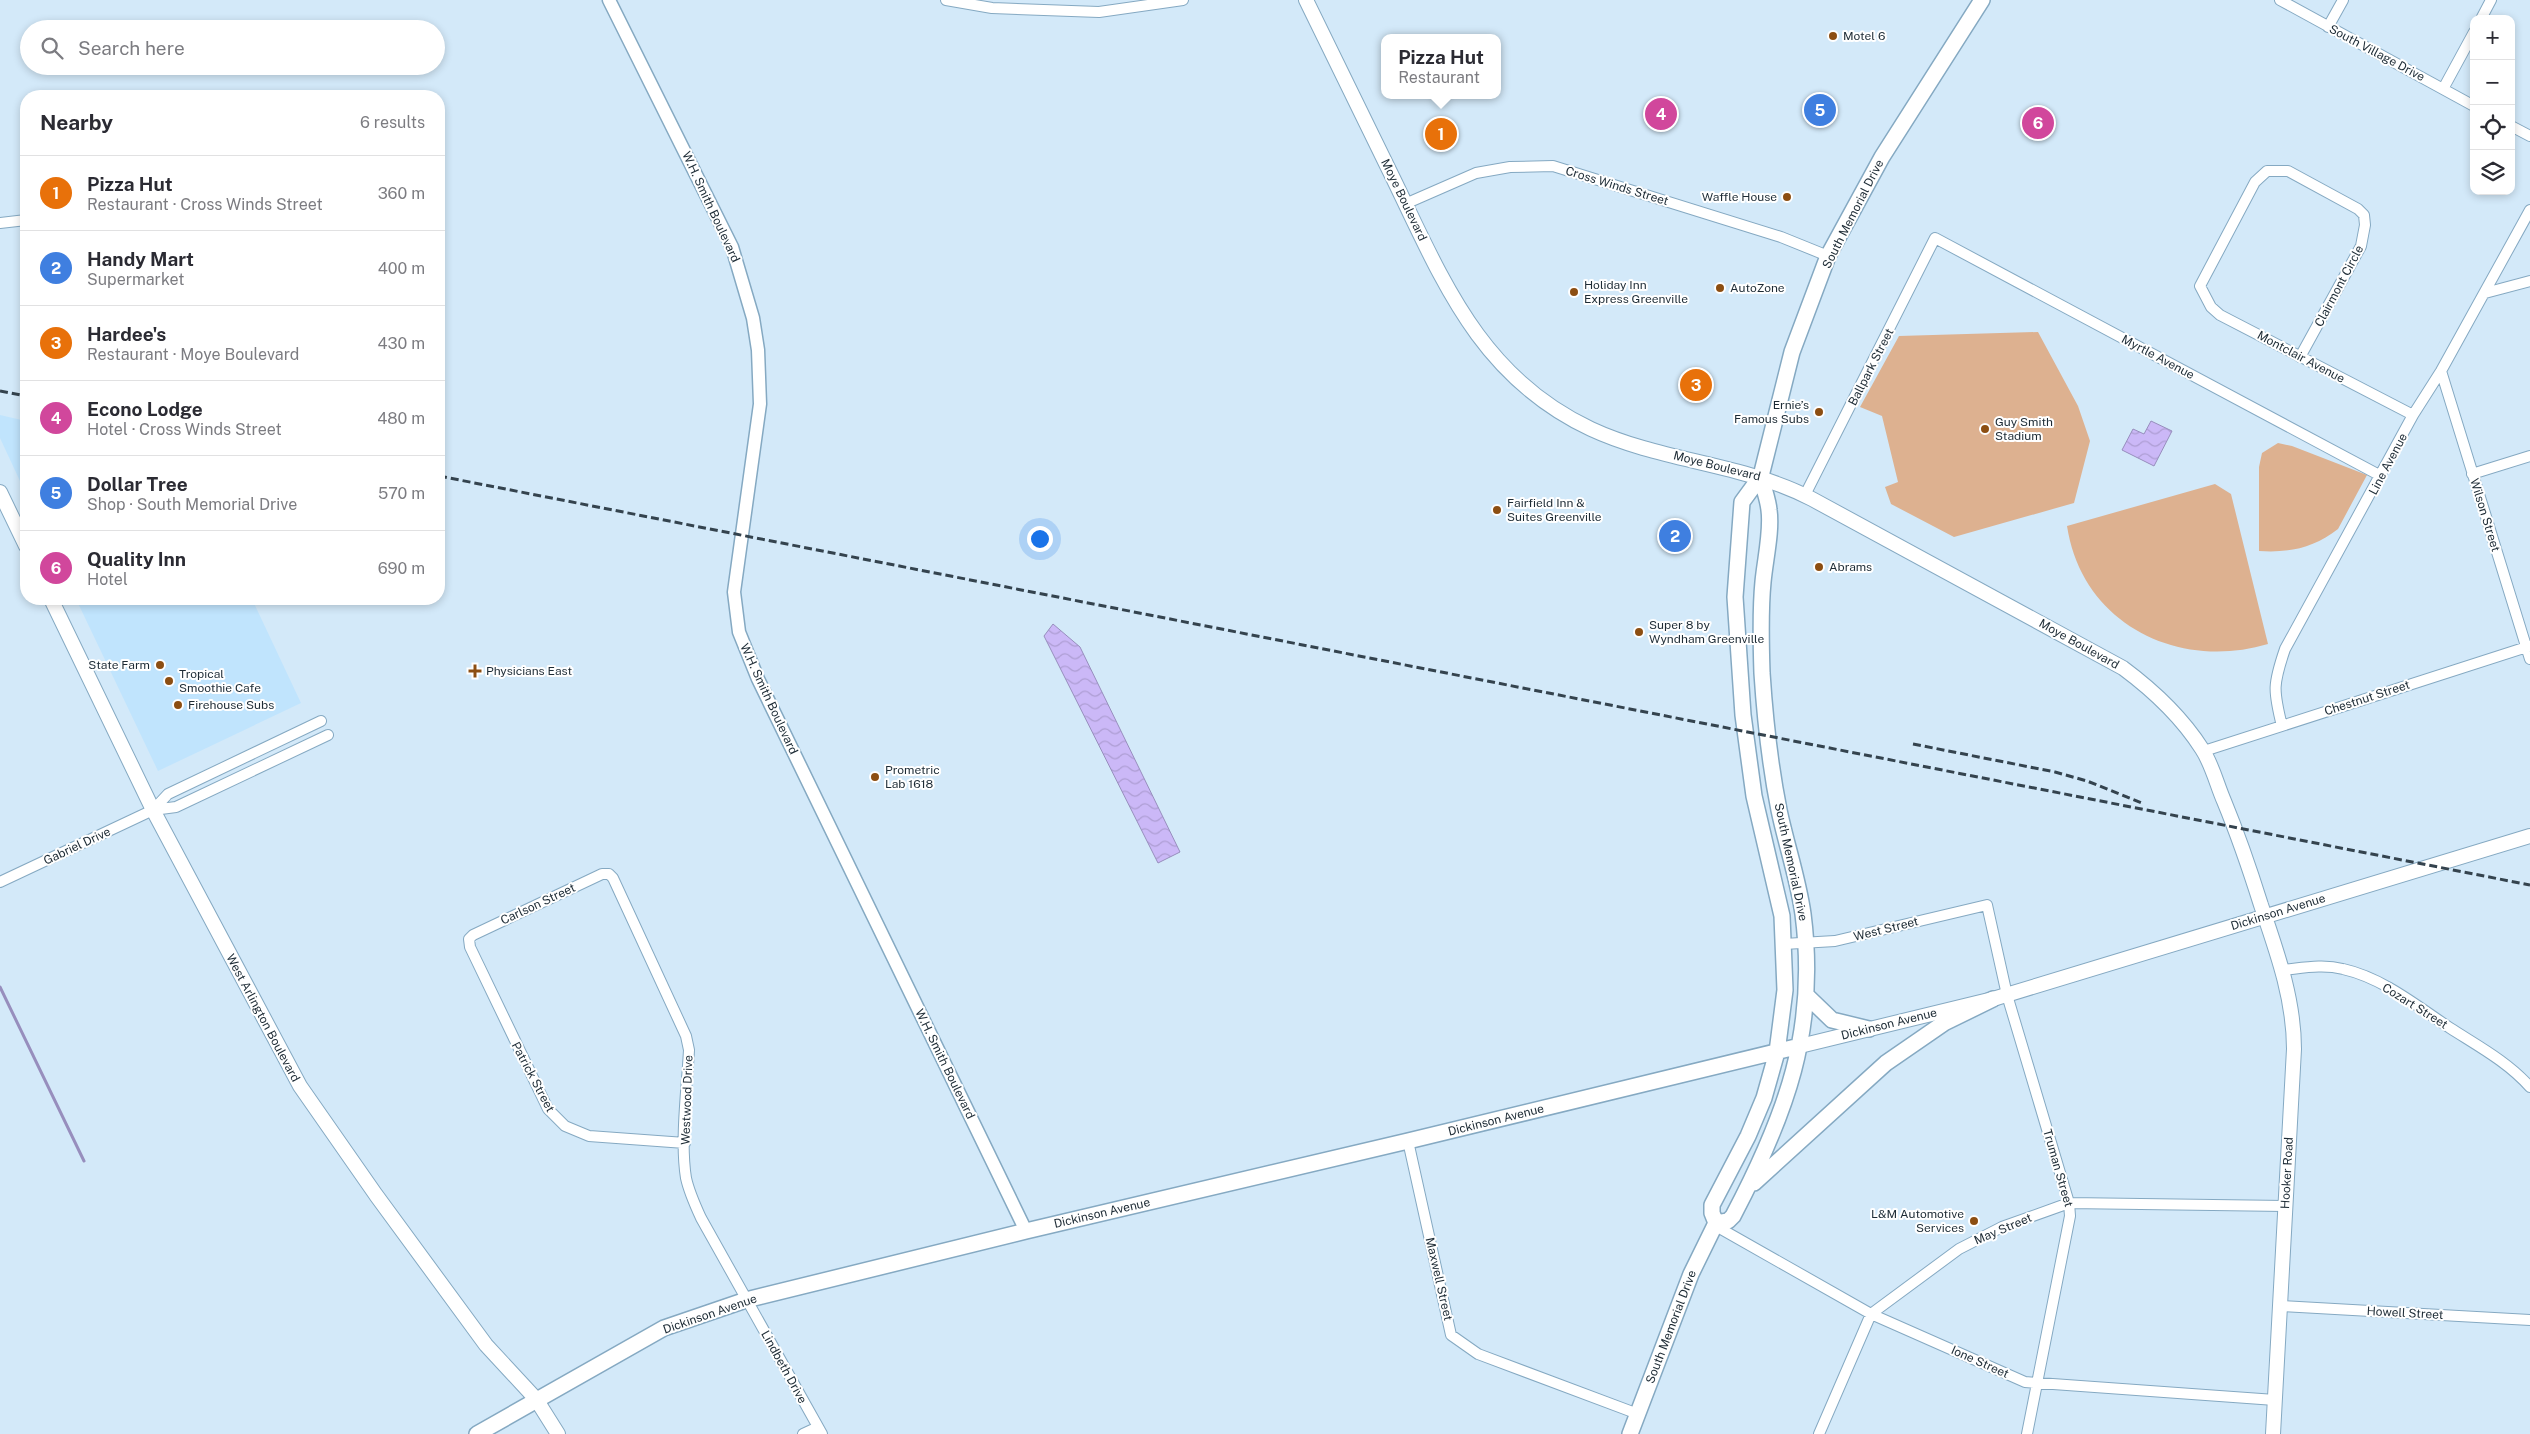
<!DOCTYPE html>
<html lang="en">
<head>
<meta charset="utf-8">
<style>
	:root { --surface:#fff; --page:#f2f2f3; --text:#2b2b33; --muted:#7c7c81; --line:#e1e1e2; --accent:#ea580c }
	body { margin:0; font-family:"Public Sans",sans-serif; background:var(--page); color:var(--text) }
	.controls { position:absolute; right:15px; top:15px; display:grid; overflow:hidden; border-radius:10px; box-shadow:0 2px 8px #0003 }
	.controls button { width:45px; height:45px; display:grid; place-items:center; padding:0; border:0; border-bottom:1px solid var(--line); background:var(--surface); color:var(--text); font:25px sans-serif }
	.you { position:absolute; left:1039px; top:538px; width:18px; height:18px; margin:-12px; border:4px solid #fff; border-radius:50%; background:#1a73e8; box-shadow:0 0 0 8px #1a73e833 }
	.badge { display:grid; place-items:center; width:32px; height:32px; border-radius:50%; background:var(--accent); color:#fff; font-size:16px; font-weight:700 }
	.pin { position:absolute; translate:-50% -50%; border:2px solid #fff; box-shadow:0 1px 5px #0006 }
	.popup { position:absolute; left:1381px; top:34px; width:120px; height:65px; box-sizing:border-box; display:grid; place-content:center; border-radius:10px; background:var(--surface); filter:drop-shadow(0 1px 4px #0005); font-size:16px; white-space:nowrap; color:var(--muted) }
	.popup b { font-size:19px; color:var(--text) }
	.popup::after { content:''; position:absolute; left:50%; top:100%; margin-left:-10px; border:10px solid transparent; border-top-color:var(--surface) }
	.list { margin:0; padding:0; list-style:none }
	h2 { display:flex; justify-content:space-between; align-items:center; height:65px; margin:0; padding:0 20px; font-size:21px }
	h2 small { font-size:16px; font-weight:400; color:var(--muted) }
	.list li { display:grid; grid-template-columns:32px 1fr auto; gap:15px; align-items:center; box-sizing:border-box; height:75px; padding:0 20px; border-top:1px solid var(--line) }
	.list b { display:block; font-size:19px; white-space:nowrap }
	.list p { margin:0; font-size:16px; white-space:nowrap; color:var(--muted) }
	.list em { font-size:16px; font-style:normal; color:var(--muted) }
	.icon { flex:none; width:28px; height:28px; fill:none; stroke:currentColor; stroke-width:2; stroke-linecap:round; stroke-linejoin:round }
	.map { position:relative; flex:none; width:2530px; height:1434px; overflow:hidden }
	.search { position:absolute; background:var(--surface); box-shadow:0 2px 8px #0003; left:20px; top:20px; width:425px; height:55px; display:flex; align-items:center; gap:12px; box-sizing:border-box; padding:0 18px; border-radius:28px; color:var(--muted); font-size:19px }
	.panel { position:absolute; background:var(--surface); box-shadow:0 2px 8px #0003; left:20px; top:90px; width:425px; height:515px; border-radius:20px }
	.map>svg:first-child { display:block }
	.built { fill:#c0e4fd }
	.grass { fill:#ddb190 }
	.water { fill:url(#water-waves); stroke:#978ebd }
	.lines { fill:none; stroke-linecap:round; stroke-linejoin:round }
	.stream { stroke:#978ebd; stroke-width:3 }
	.minor-casing { stroke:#85a9c2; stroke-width:12 }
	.tertiary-casing { stroke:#85a9c2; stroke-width:15 }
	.secondary-casing { stroke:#85a9c2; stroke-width:16 }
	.primary-casing { stroke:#85a9c2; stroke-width:18 }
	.minor { stroke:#fff; stroke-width:10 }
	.tertiary { stroke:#fff; stroke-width:12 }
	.secondary { stroke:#fff; stroke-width:14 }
	.primary { stroke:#fff; stroke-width:15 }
	.rail { stroke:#34434e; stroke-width:3; stroke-dasharray:8 4; stroke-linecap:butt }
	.poi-dot { fill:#8c4e12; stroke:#fff; stroke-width:2 }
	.labels { text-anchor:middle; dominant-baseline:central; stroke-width:4; stroke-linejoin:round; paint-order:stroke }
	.poi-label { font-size:12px; fill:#1d2b35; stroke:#fff; text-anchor:start }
	.street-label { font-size:12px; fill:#1d2b35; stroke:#fff }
</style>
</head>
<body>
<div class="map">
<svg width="2530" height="1434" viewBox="0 0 2530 1434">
	<defs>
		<pattern id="water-waves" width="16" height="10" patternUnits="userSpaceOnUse" patternTransform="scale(1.25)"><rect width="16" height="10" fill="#cbb8f7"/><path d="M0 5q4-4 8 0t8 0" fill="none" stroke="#ae9ed4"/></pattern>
	</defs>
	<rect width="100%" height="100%" fill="#d3e9f9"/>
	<path class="built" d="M0,415L26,421V494L0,438Z
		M76,599H252L301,703L158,771Z"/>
	<path class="grass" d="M2038,332L2078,406L2090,441L2074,503L1954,537L1891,504L1885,487L1898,482L1882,416L1860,407L1899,336Z
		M2278,443L2292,446L2367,475L2338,529C2314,548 2289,553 2259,551V467L2262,453Z
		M2215,484L2231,494L2268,644C2178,671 2082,624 2067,526Z"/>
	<path class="water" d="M2151,421L2172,431L2154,466L2122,450L2133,429L2144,434Z
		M1053,624L1080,647L1180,852L1158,863L1044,636Z"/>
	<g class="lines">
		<path class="stream" d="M0,987L84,1161"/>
		<defs>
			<path id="minor" d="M946,0L992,8L1099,12L1183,0
				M2280,0L2474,106
				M2481,19L2491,0
				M2328,27L2343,0
				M2443,89L2474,32
				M2511,126L2530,136
				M1405,204L1476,173L1510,167L1553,166L1781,237L1828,256
				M0,223L26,220
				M2485,293L2530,281
				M2300,357L2361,246L2365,225L2364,215L2358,209L2288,171H2267L2255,182L2200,286L2211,307L2220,315L2413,415
				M2441,371L2530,659
				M2472,474L2530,456
				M1805,495L1935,238L2381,476
				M2282,726C2273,690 2273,684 2285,649L2413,415L2441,371L2530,210
				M2204,751L2530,646
				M153,810L168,794L321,721
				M0,882L153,810L176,807L328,735
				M1784,944L1835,941L1987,905L2007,995L2069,1203L2070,1216L2027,1434
				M2282,970C2303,968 2323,964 2343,969C2383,978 2417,1006 2450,1028C2478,1046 2508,1062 2530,1087
				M1408,1141L1451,1335L1478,1354L1638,1414
				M685,1143L589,1136L565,1126L548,1109L470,947L469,939L473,935L602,874H609L613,878L686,1036L689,1050C687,1088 680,1141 686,1178C689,1192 695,1205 701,1218L822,1434
				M1714,1225L1871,1314L2025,1382L2275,1400
				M2280,1306L2530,1320
				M803,1434L818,1427
				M1819,1434L1871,1314L1959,1249L2002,1227L2069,1203L2285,1206"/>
			<path id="tertiary" d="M609,0L732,247L753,318L758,350L760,404L734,592L739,632L758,679L1026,1231"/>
			<path id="secondary" d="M1306,0C1335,59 1364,119 1393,178C1443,281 1480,377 1591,429C1662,462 1743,463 1812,499L2123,668C2154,691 2181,716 2202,749C2212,764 2217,785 2224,801C2238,835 2250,870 2261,905C2277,952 2294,999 2294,1049L2273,1434
				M0,492L26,546
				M51,599L153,810L300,1086L376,1195L486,1345L536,1399L558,1434
				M1800,1046L1993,999L2530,836"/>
			<path id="primary" d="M1807,996L1832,1020L1869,1029
				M1754,1183L1886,1063L1944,1023L1993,999
				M1716,1223L1712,1213V1205L1748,1136L1764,1098L1777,1052L1785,990L1782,916L1754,796L1743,715L1735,597L1742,502L1761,476L1792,352L1828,256L1882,157L1982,0
				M1716,1223L1728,1221L1733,1216C1786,1115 1818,1030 1803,914C1798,878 1786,844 1779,810C1770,765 1765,719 1762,673C1761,643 1760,612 1763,582C1765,560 1772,531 1769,510C1768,499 1763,487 1761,476
				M477,1434L664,1328L746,1300L1026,1231L1408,1141L1800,1046
				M1630,1434L1691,1274L1716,1223"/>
		</defs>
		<use href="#minor" class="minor-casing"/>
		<use href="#tertiary" class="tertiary-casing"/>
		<use href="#secondary" class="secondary-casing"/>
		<use href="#primary" class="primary-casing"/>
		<use href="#minor" class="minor"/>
		<use href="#tertiary" class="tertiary"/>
		<use href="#secondary" class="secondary"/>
		<use href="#primary" class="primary"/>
		<path class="rail" d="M0,391L26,396
			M439,476L2530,885
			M1913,744L2055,772L2087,781L2142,803"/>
	</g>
	<g class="poi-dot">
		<circle cx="1833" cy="36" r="5"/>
		<circle cx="1787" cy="197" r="5"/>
		<circle cx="1720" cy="288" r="5"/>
		<circle cx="1574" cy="292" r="5"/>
		<circle cx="1819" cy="412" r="5"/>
		<circle cx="1985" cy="429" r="5"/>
		<circle cx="1497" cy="510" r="5"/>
		<circle cx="1819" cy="567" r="5"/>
		<circle cx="1639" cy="632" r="5"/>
		<circle cx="160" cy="665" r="5"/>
		<path d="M472.5 663.5h5v5h5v5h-5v5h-5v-5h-5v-5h5z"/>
		<circle cx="169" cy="681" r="5"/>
		<circle cx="178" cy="705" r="5"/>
		<circle cx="875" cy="777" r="5"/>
		<circle cx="1974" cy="1221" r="5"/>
	</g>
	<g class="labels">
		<g class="poi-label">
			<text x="1843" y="36">Motel 6</text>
			<text x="1777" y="197" text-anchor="end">Waffle House</text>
			<text x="1584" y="285">Holiday Inn<tspan x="1584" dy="14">Express Greenville</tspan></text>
			<text x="1730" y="288">AutoZone</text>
			<text x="1809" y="405" text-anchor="end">Ernie’s<tspan x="1809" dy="14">Famous Subs</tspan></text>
			<text x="1995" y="422">Guy Smith<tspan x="1995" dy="14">Stadium</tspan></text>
			<text x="1507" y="503">Fairfield Inn &amp;<tspan x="1507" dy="14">Suites Greenville</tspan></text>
			<text x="1829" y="567">Abrams</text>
			<text x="1649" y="625">Super 8 by<tspan x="1649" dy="14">Wyndham Greenville</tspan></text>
			<text x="150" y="665" text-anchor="end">State Farm</text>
			<text x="486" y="671">Physicians East</text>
			<text x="179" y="674">Tropical<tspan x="179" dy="14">Smoothie Cafe</tspan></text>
			<text x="188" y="705">Firehouse Subs</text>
			<text x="885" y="770">Prometric<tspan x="885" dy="14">Lab 1618</tspan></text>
			<text x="1964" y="1214" text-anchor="end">L&amp;M Automotive<tspan x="1964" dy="14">Services</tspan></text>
		</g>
		<g class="street-label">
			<text transform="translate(2377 53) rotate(28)">South Village Drive</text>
			<text transform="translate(1617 186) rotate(17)">Cross Winds Street</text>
			<text transform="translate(1404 200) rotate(64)">Moye Boulevard</text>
			<text transform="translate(711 207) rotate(65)">W.H. Smith Boulevard</text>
			<text transform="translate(1853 214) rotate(-63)">South Memorial Drive</text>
			<text transform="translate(2339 286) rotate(-62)">Clairmont Circle</text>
			<text transform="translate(2158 357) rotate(28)">Myrtle Avenue</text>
			<text transform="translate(2301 357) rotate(28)">Montclair Avenue</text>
			<text transform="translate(1871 367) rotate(-63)">Ballpark Street</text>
			<text transform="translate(2388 464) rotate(-62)">Line Avenue</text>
			<text transform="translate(1717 466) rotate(14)">Moye Boulevard</text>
			<text transform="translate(2485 515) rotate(73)">Wilson Street</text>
			<text transform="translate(2079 644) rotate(29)">Moye Boulevard</text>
			<text transform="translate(2367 698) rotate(-18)">Chestnut Street</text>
			<text transform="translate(769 699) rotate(65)">W.H. Smith Boulevard</text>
			<text transform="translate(77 846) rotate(-25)">Gabriel Drive</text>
			<text transform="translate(1791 862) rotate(78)">South Memorial Drive</text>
			<text transform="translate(538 904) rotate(-25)">Carlson Street</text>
			<text transform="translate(2278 912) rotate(-17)">Dickinson Avenue</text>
			<text transform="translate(1886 929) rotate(-14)">West Street</text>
			<text transform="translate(2415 1006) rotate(32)">Cozart Street</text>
			<text transform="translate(263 1018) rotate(62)">West Arlington Boulevard</text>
			<text transform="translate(1889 1024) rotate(-14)">Dickinson Avenue</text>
			<text transform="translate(945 1064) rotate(64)">W.H. Smith Boulevard</text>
			<text transform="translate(533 1077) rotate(62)">Patrick Street</text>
			<text transform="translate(687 1100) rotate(-88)">Westwood Drive</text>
			<text transform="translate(1496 1120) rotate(-14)">Dickinson Avenue</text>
			<text transform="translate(2058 1168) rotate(74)">Truman Street</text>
			<text transform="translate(2287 1173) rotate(-87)">Hooker Road</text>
			<text transform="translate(1102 1213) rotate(-13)">Dickinson Avenue</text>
			<text transform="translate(2003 1229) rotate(-23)">May Street</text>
			<text transform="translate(1439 1279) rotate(77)">Maxwell Street</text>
			<text transform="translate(2405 1313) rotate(3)">Howell Street</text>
			<text transform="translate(710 1314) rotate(-19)">Dickinson Avenue</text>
			<text transform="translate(1671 1327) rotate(-69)">South Memorial Drive</text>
			<text transform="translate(1980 1362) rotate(24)">Ione Street</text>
			<text transform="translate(784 1367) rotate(61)">Lindbeth Drive</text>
		</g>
	</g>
</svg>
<div class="controls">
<button>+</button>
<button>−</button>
<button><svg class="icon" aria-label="locate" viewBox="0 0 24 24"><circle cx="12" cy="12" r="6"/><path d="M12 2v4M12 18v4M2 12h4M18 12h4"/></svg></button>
<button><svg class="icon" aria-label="layers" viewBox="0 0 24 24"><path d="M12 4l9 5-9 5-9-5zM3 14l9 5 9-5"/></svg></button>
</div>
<div class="you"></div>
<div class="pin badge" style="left:1441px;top:134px;background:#e8710a">1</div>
<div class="popup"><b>Pizza Hut</b>Restaurant</div>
<div class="pin badge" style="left:1675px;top:536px;background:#3f7fe0">2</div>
<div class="pin badge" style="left:1696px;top:385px;background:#e8710a">3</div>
<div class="pin badge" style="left:1661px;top:114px;background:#d1479c">4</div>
<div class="pin badge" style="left:1820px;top:110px;background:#3f7fe0">5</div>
<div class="pin badge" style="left:2038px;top:123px;background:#d1479c">6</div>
<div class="search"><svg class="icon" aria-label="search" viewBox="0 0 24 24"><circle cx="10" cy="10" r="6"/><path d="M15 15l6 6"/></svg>Search here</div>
<section class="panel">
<h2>Nearby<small>6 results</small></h2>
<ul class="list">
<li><span class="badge" style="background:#e8710a">1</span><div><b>Pizza Hut</b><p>Restaurant · Cross Winds Street</p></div><em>360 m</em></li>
<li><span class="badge" style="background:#3f7fe0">2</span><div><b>Handy Mart</b><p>Supermarket</p></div><em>400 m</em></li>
<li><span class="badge" style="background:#e8710a">3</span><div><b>Hardee's</b><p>Restaurant · Moye Boulevard</p></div><em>430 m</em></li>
<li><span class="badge" style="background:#d1479c">4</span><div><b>Econo Lodge</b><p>Hotel · Cross Winds Street</p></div><em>480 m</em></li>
<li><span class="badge" style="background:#3f7fe0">5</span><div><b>Dollar Tree</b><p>Shop · South Memorial Drive</p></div><em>570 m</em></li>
<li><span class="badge" style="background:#d1479c">6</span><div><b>Quality Inn</b><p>Hotel</p></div><em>690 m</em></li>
</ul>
</section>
</div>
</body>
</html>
